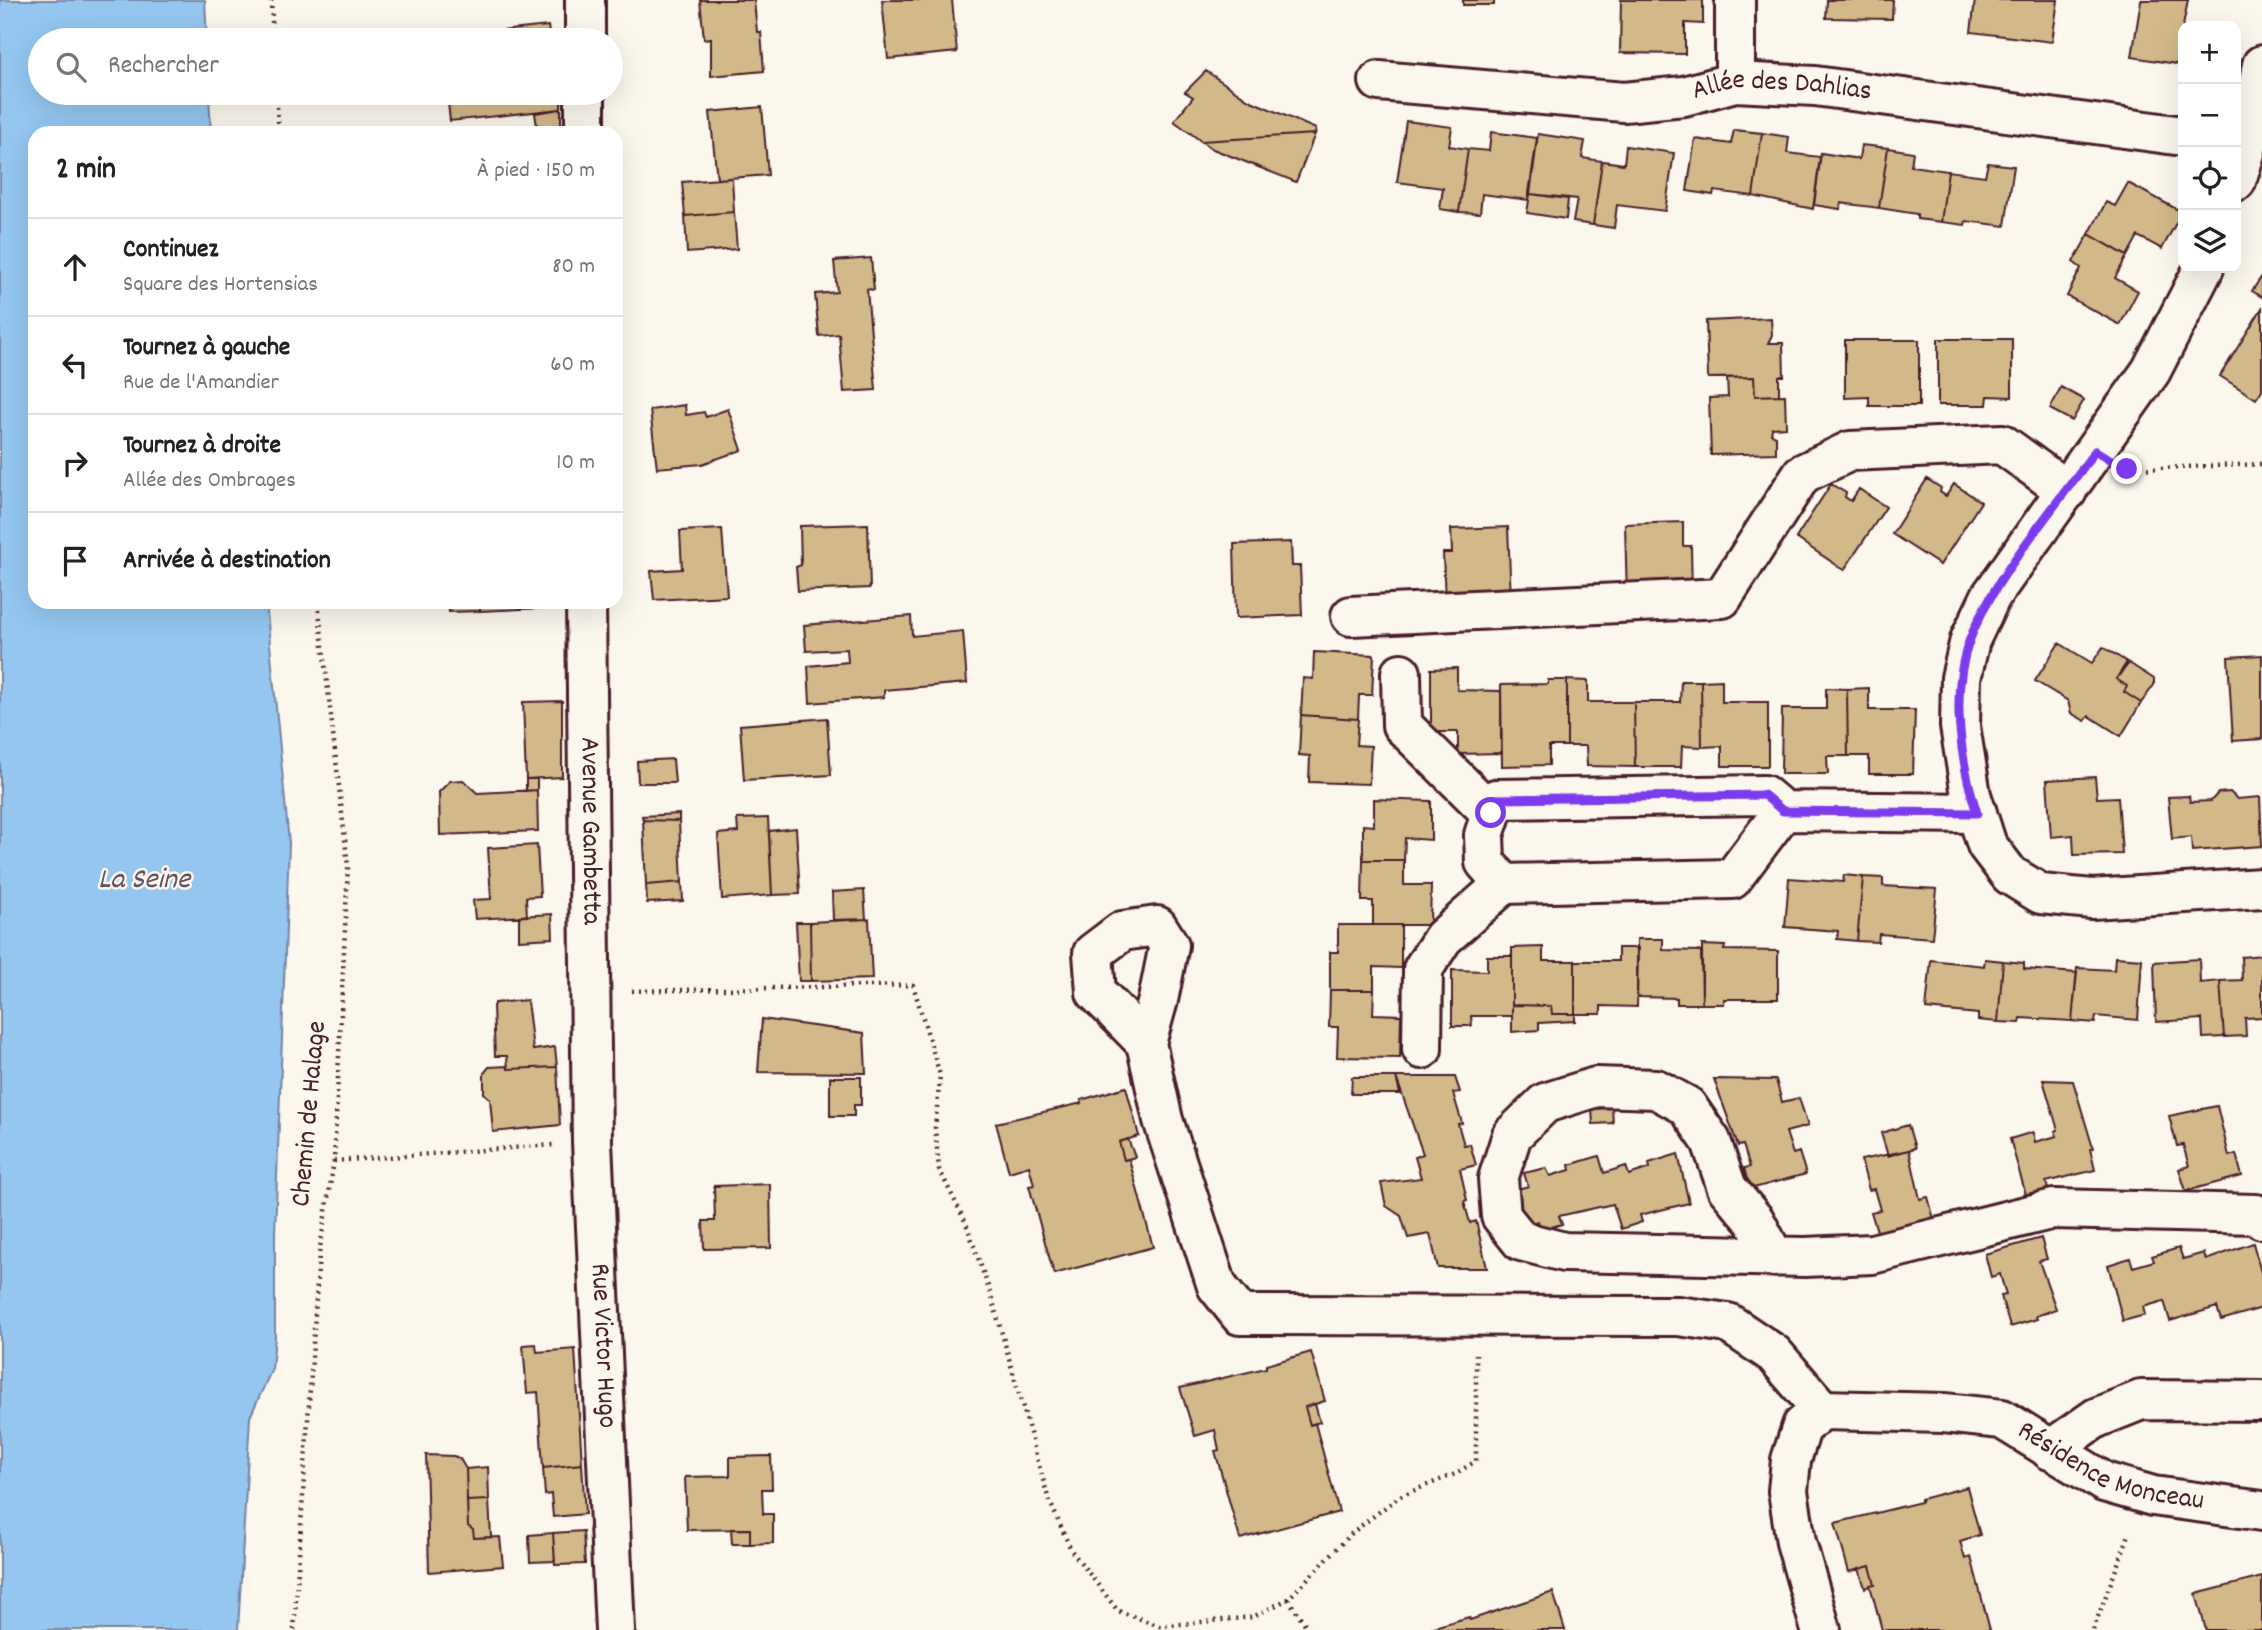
<!DOCTYPE html>
<html lang="fr">
<head>
<meta charset="utf-8">
<style>
	:root { --surface:#fff; --page:#f6f6f6; --text:#222; --muted:#767676; --line:#e0e0e0 }
	body { margin:0; font-family:Dekko,sans-serif; background:var(--page); color:var(--text) }
	.controls { position:absolute; right:21px; top:21px; display:grid; overflow:hidden; border-radius:14px; box-shadow:0 7px 28px #0002 }
	.controls button { width:63px; height:63px; display:grid; place-items:center; padding:0; border:0; border-bottom:2px solid var(--line); background:var(--surface); color:var(--text); font:35px sans-serif }
	.stop { position:absolute; width:21px; height:21px; margin:-16px; border:5px solid #7c3aed; border-radius:50%; background:#fff }
	.stop.end { background:#7c3aed; border-color:#fff; box-shadow:0 2px 7px #0008 }
	.list { margin:0; padding:0; list-style:none }
	h2 { display:flex; justify-content:space-between; align-items:center; height:91px; margin:0; padding:0 28px; font-size:30px }
	h2 small { font-size:23px; font-weight:400; color:var(--muted) }
	.list li { display:grid; grid-template-columns:46px 1fr auto; gap:21px; align-items:center; box-sizing:border-box; height:98px; padding:0 28px; border-top:2px solid var(--line) }
	.list b { display:block; font-size:26px; white-space:nowrap }
	.list p { margin:0; font-size:23px; white-space:nowrap; color:var(--muted) }
	.list em { font-size:23px; font-style:normal; color:var(--muted) }
	.icon { flex:none; width:38px; height:38px; fill:none; stroke:currentColor; stroke-width:2; stroke-linecap:round; stroke-linejoin:round }
	.map { position:relative; flex:none; width:2262px; height:1630px; overflow:hidden }
	.search { position:absolute; background:var(--surface); box-shadow:0 7px 28px #0002; left:28px; top:28px; width:595px; height:77px; display:flex; align-items:center; gap:18px; box-sizing:border-box; padding:0 24px; border-radius:38px; color:var(--muted); font-size:26px }
	.panel { position:absolute; background:var(--surface); box-shadow:0 7px 28px #0002; left:28px; top:126px; width:595px; height:483px; border-radius:21px }
	.map>svg:first-child { display:block }
	.water { fill:#94c6f0; stroke:#7683a1; stroke-width:2 }
	.building { fill:#d2b989; stroke:#4a1f2b; stroke-width:2 }
	.lines { fill:none; stroke-linecap:round; stroke-linejoin:round }
	.minor-casing { stroke:#4a1f2b; stroke-width:44 }
	.path { stroke:#4a1f2b; stroke-width:4.5; stroke-dasharray:2 5; stroke-linecap:butt }
	.minor { stroke:#fbf7ec; stroke-width:38 }
	.route { stroke:#7c3aed; stroke-width:9 }
	.labels { text-anchor:middle; dominant-baseline:central; stroke-width:5; stroke-linejoin:round; paint-order:stroke }
	.street-label { font-size:28px; fill:#4a1f2b; stroke:#fbf7ec }
	.water-label { font-size:30px; font-style:italic; fill:#605166; stroke:#fbf7ec }
</style>
</head>
<body>
<div class="map">
<svg width="2262" height="1630" viewBox="0 0 2262 1630">
	<rect width="100%" height="100%" fill="#fbf7ec"/>
	<filter id="ink" filterUnits="userSpaceOnUse"><feTurbulence type="fractalNoise" baseFrequency=".0143" numOctaves="2"/><feDisplacementMap in="SourceGraphic" scale="14" xChannelSelector="R" yChannelSelector="G"/><feConvolveMatrix kernelMatrix="1 2 1 2 8 2 1 2 1" color-interpolation-filters="sRGB"/></filter>
	<g filter="url(#ink)">
		<path class="water" d="M0,0H205L207,40H40V93H209L211,133H35V602H266L289,843L275,1233V1337L272,1369L250,1417L238,1630H0Z"/>
		<path class="building" d="M700,0H754L757,32H761L764,71L711,76V38L704,39Z
			M882,0H952L957,52L888,59Z
			M1463,0H1494V5H1463Z
			M1621,0H1703V24L1685,23V54L1620,53Z
			M1827,0H1893L1892,19L1826,18Z
			M1975,0H2058L2052,42L1971,32Z
			M2141,0H2188L2183,26V65L2132,57Z
			M548,26L550,40H472L471,34Z
			M1206,71L1249,100L1316,129L1315,134L1201,141L1174,121L1193,97L1185,92Z
			M447,93H561V109L450,121Z
			M762,107L768,175L717,179L710,112Z
			M561,109V132L538,133L535,113Z
			M1406,121L1452,127L1449,146L1468,149L1459,212L1440,209L1443,188L1397,182Z
			M1734,130L1762,133L1753,196L1714,191L1713,195L1687,191L1695,139L1731,144Z
			M1491,132L1537,138L1528,200L1482,194L1480,213L1459,212L1468,149L1489,151Z
			M1762,133L1789,137L1787,153L1820,157L1813,209L1753,196Z
			M1315,134L1296,182L1213,149L1201,141Z
			M1538,134L1585,141L1582,158L1602,161L1593,225L1573,222L1577,199L1530,194Z
			M1861,145L1888,148L1879,208L1841,203L1840,209L1814,205L1821,153L1859,159Z
			M1626,146L1674,153L1665,211L1617,205L1614,228L1593,225L1602,161L1624,164Z
			M1888,148L1913,152L1911,166L1948,171L1941,222L1917,219V214L1879,208Z
			M1988,163L2014,166L2005,226L1966,221L1965,225L1941,222L1948,171L1985,176Z
			M732,178L734,212L685,216L682,182Z
			M2128,183L2182,212L2162,249L2138,236L2127,256L2089,234L2106,202L2115,206Z
			M1530,194L1568,199L1566,219L1527,213Z
			M734,212L737,249L687,253L685,216Z
			M2089,234L2127,256L2115,278L2138,291L2120,325L2067,296L2081,268L2073,262Z
			M871,258L874,290L867,289L876,390L844,392L839,334L819,336L815,294L837,292L834,261Z
			M2262,276V297L2252,291Z
			M2262,308V390L2256,399L2220,376Z
			M1771,318L1772,335L1768,343H1783L1784,376H1779V395L1755,396L1754,377L1708,378L1706,321Z
			M1938,339H2012V397L1988,396L1987,405H1938Z
			M1845,340H1919V406H1869V397L1845,398Z
			M1754,377L1755,396L1785,395L1786,427L1772,428L1771,434L1776,436V453L1711,455L1709,398L1728,397L1727,378Z
			M2061,387L2084,400L2072,421L2050,409Z
			M685,405L686,415L704,412L706,417L728,409L742,450L702,464L657,468L650,410Z
			M1927,479L1941,488L1940,492L1946,496L1954,484L1981,502L1940,565L1892,534Z
			M1831,484L1846,493L1845,497L1851,501L1859,489L1886,507L1844,570L1796,538Z
			M1683,522V546H1691L1692,596L1627,598L1625,524Z
			M868,524L870,588L798,591L796,567L801,565L800,526Z
			M1508,527L1511,600L1445,602L1443,553H1452L1451,529Z
			M722,529L727,596L654,600L651,571L682,569L680,531Z
			M1291,542L1292,566H1300L1302,615L1236,618L1234,544Z
			M449,602H480V611L449,612Z
			M480,602H544V608L480,611Z
			M911,616L912,636L963,631L967,683L884,690V697L810,703L808,666L848,662L847,649L806,651L804,625Z
			M2059,643L2092,663L2103,647L2127,662L2116,679L2127,686L2124,692L2141,703L2121,736L2089,716L2085,721L2071,713L2068,701L2035,681Z
			M1314,652L1374,655L1372,695H1359L1358,719L1301,715L1303,678L1313,679Z
			M2262,655V739L2233,741L2228,657Z
			M2129,663L2154,679V685L2141,703L2124,692L2127,686L2116,679Z
			M1457,668V690L1501,691V753L1458,754V732H1431V669Z
			M1548,680H1567V746H1549V765L1502,766L1501,685L1548,684Z
			M1567,680L1588,681V702H1634L1635,767L1587,766L1586,746H1567Z
			M1722,680V702H1768V766H1722V746L1702,747L1701,681Z
			M1681,681H1701L1702,747L1682,746L1681,767H1635L1634,702H1680Z
			M1826,688L1847,689L1848,756H1827L1828,774H1781L1782,709H1826Z
			M1869,688V710H1915L1913,774H1869V756H1848L1847,689Z
			M562,701V777L526,779L523,702Z
			M1301,715L1358,719L1356,745L1371,746L1369,784L1309,782L1310,756L1299,755Z
			M827,718L831,775L744,780L740,725Z
			M673,759L675,783H638L637,761Z
			M2095,777L2097,798L2118,797L2122,854L2074,855L2073,835L2051,837L2047,780Z
			M526,779H537V790L526,791Z
			M463,780L477,793L537,790L538,831L440,835L439,792L450,781Z
			M2230,792L2237,799L2260,797L2262,846L2192,851L2191,837L2172,839L2168,797L2189,796L2190,802L2211,801L2218,793Z
			M1374,799L1431,801V840L1405,838L1404,860H1363V825L1374,826Z
			M679,814V821L643,820L642,816Z
			M768,818L772,895L722,899L718,834L738,832L737,819Z
			M643,820L679,821L682,882L646,885Z
			M796,828L800,894L772,895L769,831Z
			M537,845L540,896L526,897L527,916L475,919L473,900L491,899L488,848Z
			M1363,860H1404V885H1431L1430,925H1373V901H1362Z
			M1844,875L1863,877L1857,941L1837,939L1838,931L1785,927L1789,878L1843,882Z
			M1863,877L1883,878V886L1937,889L1932,938L1879,934L1878,942L1857,941Z
			M682,882L683,901L647,903L646,885Z
			M864,890L866,919L833,920L832,892Z
			M552,914L553,938L519,940V916Z
			M869,919L872,979L811,981L810,922Z
			M796,922H810L811,981H799Z
			M1338,925H1401V968L1374,967V990H1330V952H1338Z
			M1637,939H1663V950L1701,951L1702,1004H1677V998L1637,997Z
			M1702,945L1725,946L1724,950L1778,951V999H1724V1004H1702Z
			M1543,947V961H1575V1014H1552L1551,1006L1512,1005V948Z
			M1618,948H1638L1637,1007L1601,1006V1014H1575V961H1618Z
			M2262,955V1017L2245,1018L2246,1036L2224,1037L2220,981L2242,980L2241,957Z
			M1487,956H1512V1016H1471L1472,1026H1452V970L1487,971Z
			M2115,957L2142,959L2138,1020L2096,1016L2095,1023L2072,1021L2077,968L2114,970Z
			M1985,959L2003,961L1998,1022L1978,1020V1014L1926,1009L1931,960L1984,966Z
			M2199,959L2200,983L2220,981L2224,1037L2203,1038L2202,1019L2156,1022L2154,962Z
			M2003,961L2024,963V969L2077,973L2072,1021L2021,1018L2020,1023L1998,1022Z
			M1330,990H1374L1373,1014L1401,1015L1400,1058L1337,1057L1338,1027H1329Z
			M527,1000L533,1050L555,1047L557,1067L508,1069L507,1056H495L493,1006L495,1003Z
			M1512,1005L1551,1006L1552,1014H1575V1021L1539,1023V1030L1512,1032Z
			M762,1019L864,1033L866,1073L758,1072Z
			M508,1066V1069L557,1067L560,1125L493,1132L490,1099L484,1093V1073L489,1067Z
			M830,1077H861V1105H854V1116H830Z
			M1352,1077H1396L1400,1094H1351Z
			M1396,1077H1455L1460,1092L1453,1093L1462,1123L1458,1124L1464,1145L1470,1144L1476,1165L1460,1169L1467,1200L1464,1201L1470,1223L1476,1221L1487,1268H1438L1430,1234L1408,1238L1401,1216L1386,1206L1381,1183L1421,1178L1415,1157L1423,1154Z
			M1714,1079L1776,1080L1782,1102L1799,1098L1808,1126L1786,1132L1793,1154L1799,1152L1806,1174L1750,1189L1744,1168L1750,1167L1743,1145L1738,1146Z
			M2043,1080L2073,1081L2093,1148L2090,1149L2095,1170L2046,1182L2048,1189L2026,1195L2010,1139L2033,1132L2035,1142L2057,1136L2055,1131L2058,1130Z
			M1126,1087L1139,1136L1119,1142L1124,1160L1129,1159L1153,1247L1054,1274L1029,1186L1034,1185L1029,1166L1009,1172L996,1123L1082,1103L1081,1100Z
			M2217,1106L2229,1156L2236,1154L2242,1176L2186,1191L2179,1169L2189,1166L2183,1145L2177,1146L2169,1116Z
			M1612,1108L1613,1123L1593,1124L1592,1109Z
			M1908,1125L1915,1148L1888,1156L1881,1133Z
			M1128,1139L1135,1157L1124,1160L1119,1142Z
			M1909,1150L1920,1199L1928,1197L1934,1219L1878,1234L1871,1212L1880,1210L1874,1189L1869,1190L1861,1160Z
			M1678,1154L1689,1203L1640,1215L1642,1222L1621,1229L1613,1204L1559,1216L1562,1224L1541,1230L1538,1221L1525,1225L1515,1190L1528,1186L1524,1173L1546,1168L1550,1176L1570,1170L1569,1165L1599,1156L1604,1173L1626,1166L1629,1175L1650,1168L1649,1163Z
			M770,1184L771,1248L704,1249L703,1221H715L714,1186Z
			M2041,1238L2047,1259L2039,1261L2056,1309L2036,1316L2037,1319L2010,1327L2001,1296L2006,1295L2000,1274L1991,1277L1985,1254Z
			M2253,1243L2262,1276V1308L2221,1320L2217,1307L2170,1321L2164,1301L2143,1307L2145,1315L2123,1321L2108,1265L2130,1258L2133,1267L2154,1261L2152,1256L2179,1248L2183,1259L2204,1253L2206,1260Z
			M536,1344L537,1352L575,1349L582,1464L543,1468L538,1392L527,1393L523,1345Z
			M1311,1352L1325,1401L1305,1407L1310,1425L1315,1423L1339,1512L1240,1539L1215,1451L1219,1450L1215,1430L1195,1436L1180,1388L1266,1368V1365Z
			M1315,1404L1320,1422L1310,1425L1305,1407Z
			M426,1455L454,1456L460,1459L466,1469L468,1526L473,1530L474,1538L500,1537L503,1566L429,1572Z
			M771,1456L772,1489H762L763,1514H773V1543L750,1544V1529L687,1530L685,1477L730,1476V1457Z
			M582,1464L585,1514L553,1517L551,1494L545,1495L543,1468Z
			M488,1467L489,1500L467,1501L466,1469Z
			M1967,1487L1980,1535L1960,1541L1965,1559L1971,1557L1990,1630H1882L1870,1585L1875,1584L1870,1566L1849,1572L1835,1523L1921,1502V1499Z
			M489,1500L491,1537L474,1538L473,1530L468,1526L467,1501Z
			M731,1529H750V1544H732Z
			M583,1531L585,1564L555,1565L553,1533Z
			M553,1533L555,1561L530,1562L529,1535Z
			M1870,1566L1875,1584L1865,1588L1859,1569Z
			M2262,1577V1630H2206L2196,1594Z
			M1553,1592L1565,1630H1424L1469,1617L1470,1620Z"/>
		<g class="lines">
			<defs>
				<g id="minor">
					<path d="M1735,0V82"/>
					<path d="M585,40V0"/>
					<path id="s1" d="M1379,81L1624,102L1684,96L1735,82L1815,86L2183,136"/>
					<path d="M585,133V93"/>
					<path d="M2236,181L2246,150L2262,65"/>
					<path d="M2204,268L2151,371L1991,596L1970,640L1961,678L1960,726L1971,795L1987,845L2010,875L2041,894L2092,899L2262,888"/>
					<path id="s2" d="M586,602L592,1142L615,1630"/>
					<path d="M1351,616L1722,598L1802,474L1850,451L2002,444L2067,491"/>
					<path d="M1401,673L1402,725L1491,813"/>
					<path d="M1783,811L1732,879L1504,884L1485,862L1484,835L1496,799L1764,795L1783,811L1977,813"/>
					<path d="M1146,1043L1096,992L1093,953L1122,931L1157,926L1169,945L1158,1000L1146,1043L1163,1120L1217,1286L1240,1315L1678,1316L1728,1323L1774,1354L1822,1410"/>
					<path d="M1422,1049L1423,969L1443,938L1504,884"/>
					<path d="M1774,1257L1755,1221L1727,1188L1711,1141L1687,1106L1656,1089L1596,1087L1545,1103L1512,1135L1498,1179L1501,1216L1521,1241L1564,1252L1805,1257L1872,1254L2054,1209L2256,1214L2262,1219"/>
					<path d="M2050,1450L2096,1418L2141,1400L2262,1401"/>
					<path id="s3" d="M1821,1630L1796,1542L1788,1491L1791,1460L1802,1426L1822,1410L1944,1413L2002,1419L2104,1482L2153,1496L2262,1511"/>
				</g>
			</defs>
			<use href="#minor" class="minor-casing"/>
			<path class="path" d="M271,0L273,40
				M276,93L279,133
				M2133,469L2262,464
				M632,991L913,985L940,1075L935,1128L939,1169L966,1223L992,1298L1048,1497L1071,1550L1118,1611L1160,1626L1253,1617L1288,1599L1353,1532L1400,1496L1455,1474L1476,1461V1354
				M334,1161L553,1145
				M1288,1599L1309,1630
				M294,1630L319,1254L334,1161L348,866L318,602
				M2093,1630L2130,1532"/>
			<use href="#minor" class="minor"/>
		</g>
	</g>
	<g class="lines" filter="url(#ink)">
		<path class="route" d="M1491,813L1496,799L1764,795L1783,811L1977,813C1960,760 1950,691 1970,639C1995,575 2055,508 2095,451L2127,469"/>
	</g>
	<g class="labels">
		<g class="street-label">
			<text stroke="none"><textPath href="#s1" startOffset="406">Allée des Dahlias</textPath></text>
			<text stroke="none"><textPath href="#s2" startOffset="229">Avenue Gambetta</textPath></text>
			<text transform="translate(311 1114) rotate(-85)">Chemin de Halage</text>
			<text stroke="none"><textPath href="#s2" startOffset="744">Rue Victor Hugo</textPath></text>
			<text stroke="none"><textPath href="#s3" startOffset="537">Résidence Monceau</textPath></text>
		</g>
		<g class="water-label">
			<text x="144" y="881">La Seine</text>
		</g>
	</g>
</svg>
<div class="controls">
<button>+</button>
<button>−</button>
<button><svg class="icon" aria-label="locate" viewBox="0 0 24 24"><circle cx="12" cy="12" r="6"/><path d="M12 2v4M12 18v4M2 12h4M18 12h4"/></svg></button>
<button><svg class="icon" aria-label="layers" viewBox="0 0 24 24"><path d="M12 4l9 5-9 5-9-5zM3 14l9 5 9-5"/></svg></button>
</div>
<div class="stop" style="left:1491px;top:813px"></div>
<div class="stop end" style="left:2127px;top:469px"></div>
<div class="search"><svg class="icon" aria-label="search" viewBox="0 0 24 24"><circle cx="10" cy="10" r="6"/><path d="M15 15l6 6"/></svg>Rechercher</div>
<section class="panel">
<h2>2 min<small>À pied · 150 m</small></h2>
<ul class="list">
<li><svg class="icon" aria-label="ahead" viewBox="0 0 24 24"><path d="M12 20V5M6 11l6-6 6 6"/></svg><div><b>Continuez</b><p>Square des Hortensias</p></div><em>80 m</em></li>
<li><svg class="icon" aria-label="left" viewBox="0 0 24 24"><path d="M17 20v-9H6M10 6l-5 5 5 5"/></svg><div><b>Tournez à gauche</b><p>Rue de l'Amandier</p></div><em>60 m</em></li>
<li><svg class="icon" aria-label="right" viewBox="0 0 24 24"><path d="M7 20v-9h11M14 6l5 5-5 5"/></svg><div><b>Tournez à droite</b><p>Allée des Ombrages</p></div><em>10 m</em></li>
<li><svg class="icon" aria-label="arrive" viewBox="0 0 24 24"><path d="M6 21V4h12l-3 4 3 4H6"/></svg><div><b>Arrivée à destination</b></div></li>
</ul>
</section>
</div>
</body>
</html>
